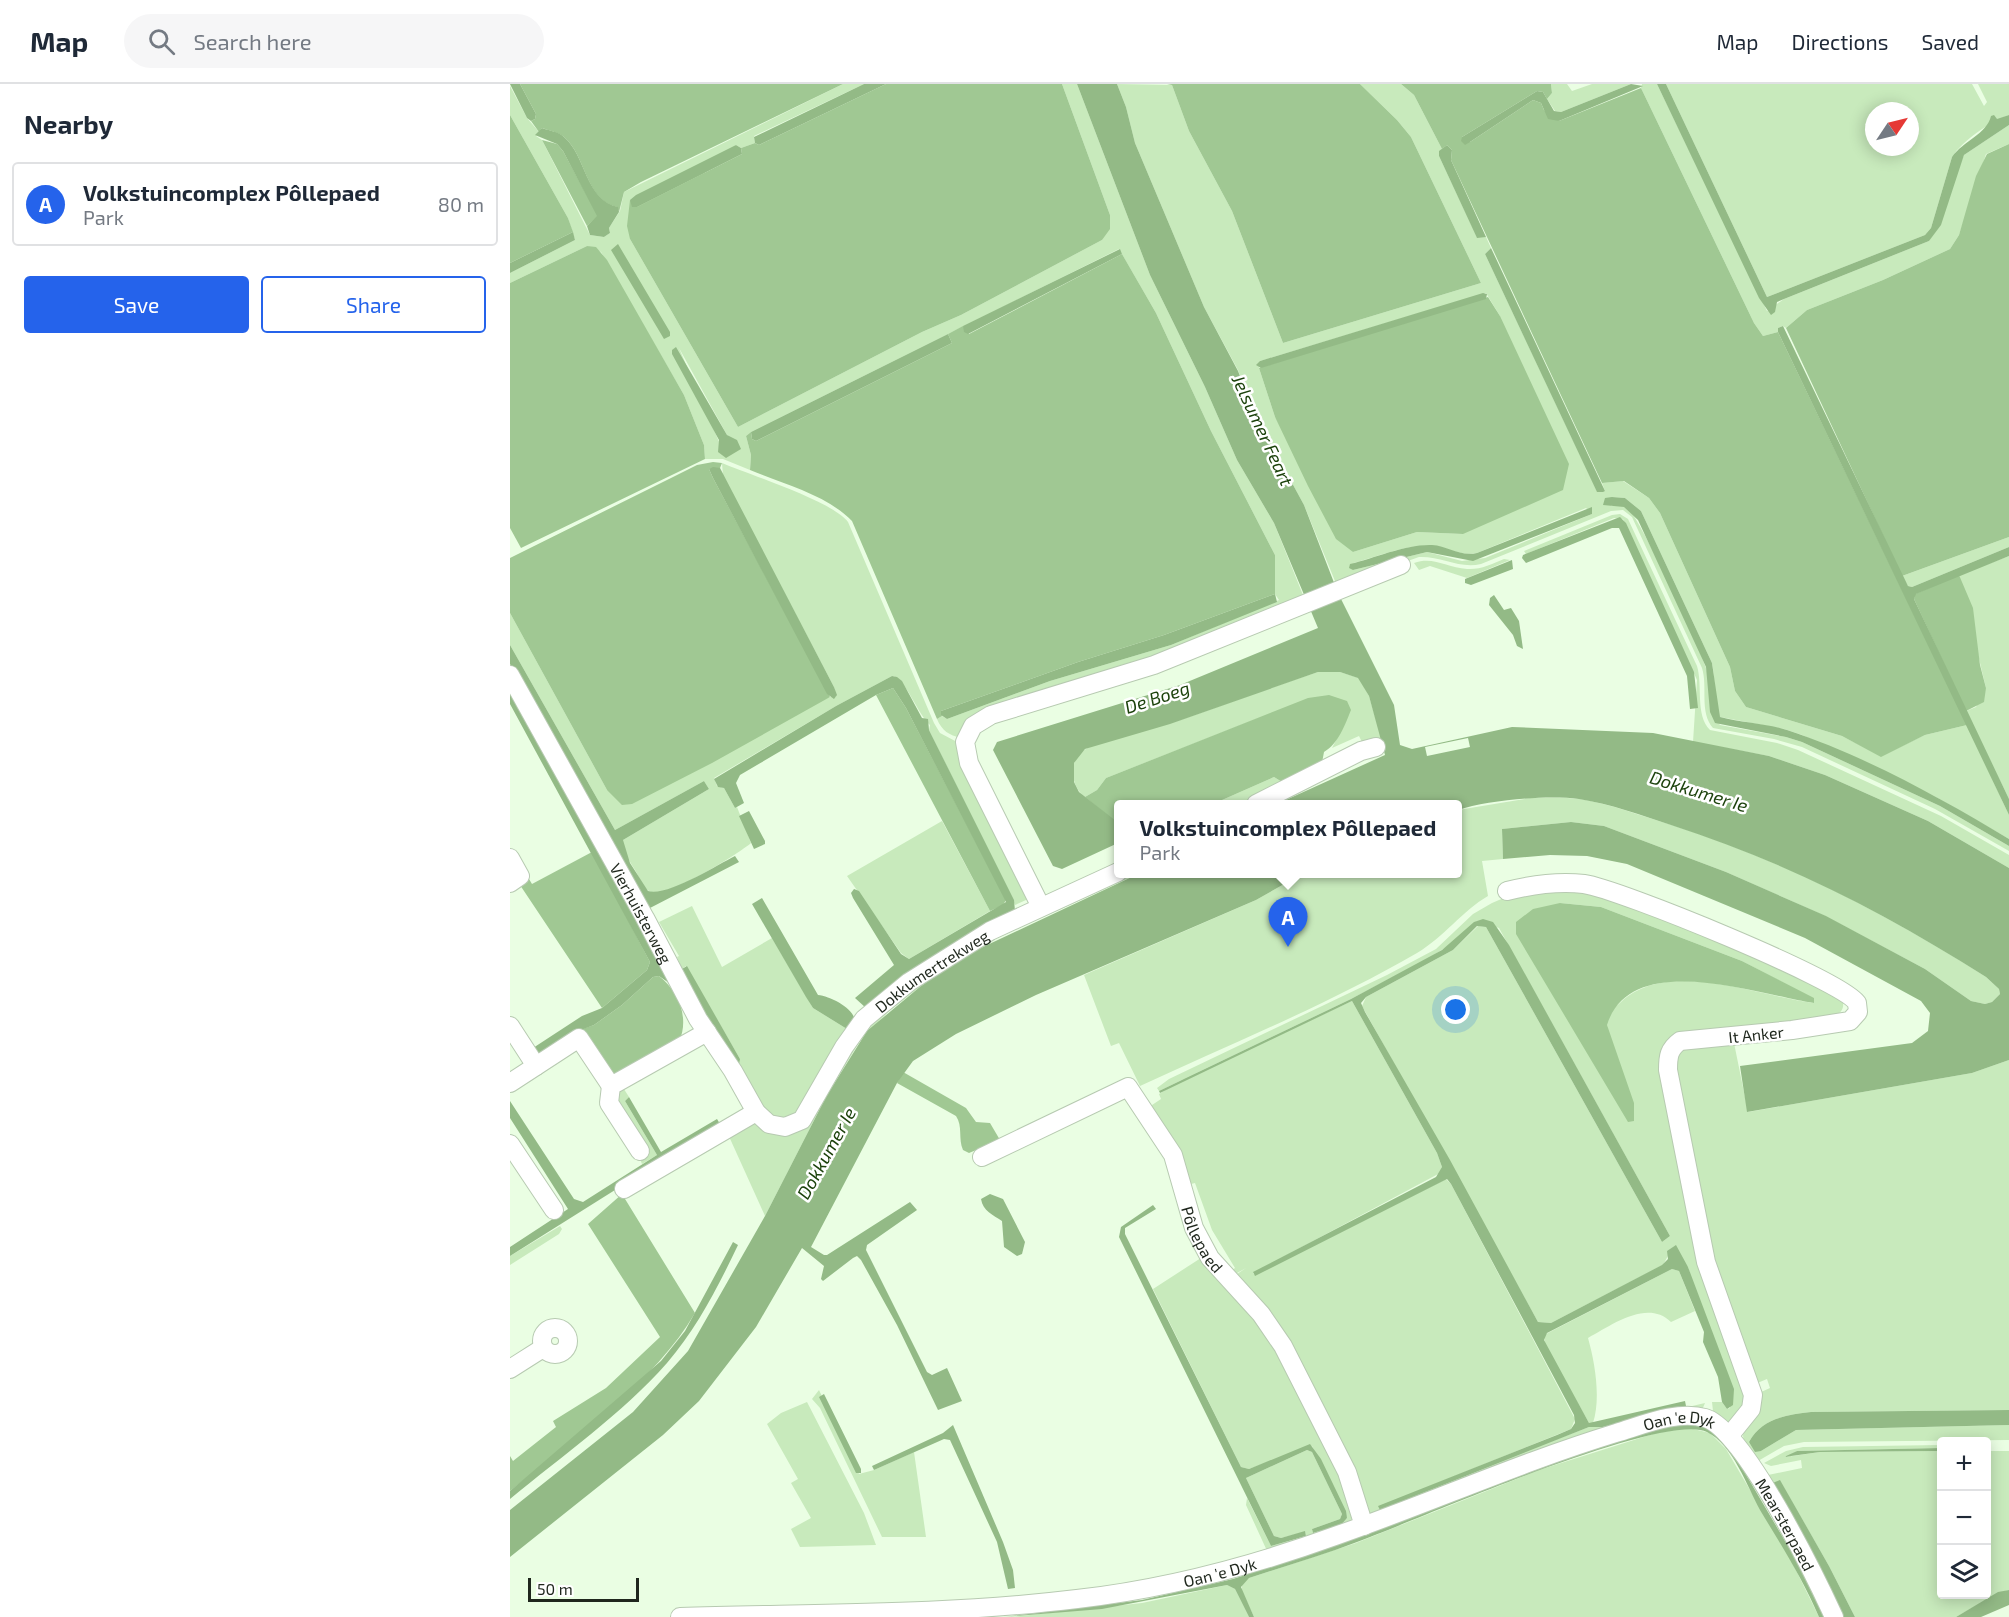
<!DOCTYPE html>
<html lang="en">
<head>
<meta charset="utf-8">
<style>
	:root { --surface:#fff; --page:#f6f6f7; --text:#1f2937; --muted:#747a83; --line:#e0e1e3; --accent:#2563eb }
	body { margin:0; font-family:"Exo 2",sans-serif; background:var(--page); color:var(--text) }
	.controls { position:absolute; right:18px; bottom:18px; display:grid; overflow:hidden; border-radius:6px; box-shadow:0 3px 15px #0003 }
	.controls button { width:54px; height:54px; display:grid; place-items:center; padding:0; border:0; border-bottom:2px solid var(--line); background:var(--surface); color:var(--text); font:30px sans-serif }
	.compass { position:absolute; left:1355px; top:18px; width:54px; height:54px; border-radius:50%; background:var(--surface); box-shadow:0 3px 15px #0003; rotate:55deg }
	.scale { position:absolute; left:18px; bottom:15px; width:111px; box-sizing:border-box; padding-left:6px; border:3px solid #1f271d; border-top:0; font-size:16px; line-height:21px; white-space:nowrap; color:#1f271d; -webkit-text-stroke:4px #fff; paint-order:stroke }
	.you { position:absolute; left:946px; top:926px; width:21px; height:21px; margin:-15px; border:4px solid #fff; border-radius:50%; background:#1a73e8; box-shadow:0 0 0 9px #1a73e833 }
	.badge { display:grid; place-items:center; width:39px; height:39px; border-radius:50%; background:var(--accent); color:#fff; font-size:20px; font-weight:700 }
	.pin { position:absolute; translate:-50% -50px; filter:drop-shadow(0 2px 3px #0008) }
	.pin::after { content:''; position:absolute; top:32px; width:21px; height:18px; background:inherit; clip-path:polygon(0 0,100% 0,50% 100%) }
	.popup { position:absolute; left:604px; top:716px; width:348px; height:78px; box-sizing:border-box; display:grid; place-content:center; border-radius:6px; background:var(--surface); filter:drop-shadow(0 2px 4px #0005); font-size:20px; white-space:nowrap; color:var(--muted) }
	.popup b { font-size:22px; color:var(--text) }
	.popup::after { content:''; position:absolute; left:50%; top:100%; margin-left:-12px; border:12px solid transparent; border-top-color:var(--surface) }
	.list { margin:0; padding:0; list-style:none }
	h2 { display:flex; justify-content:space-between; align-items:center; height:78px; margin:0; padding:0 24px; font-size:26px }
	h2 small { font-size:20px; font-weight:400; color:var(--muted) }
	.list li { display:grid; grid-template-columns:39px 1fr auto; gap:18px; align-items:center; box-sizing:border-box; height:84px; margin:0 12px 12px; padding:0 12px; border:2px solid var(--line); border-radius:6px }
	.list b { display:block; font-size:22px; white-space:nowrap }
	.list p { margin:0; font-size:20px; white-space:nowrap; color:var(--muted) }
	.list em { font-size:20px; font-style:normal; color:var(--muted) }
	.actions { display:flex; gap:12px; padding:18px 24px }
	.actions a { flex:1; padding:14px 0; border:2px solid var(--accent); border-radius:6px; text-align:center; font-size:21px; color:var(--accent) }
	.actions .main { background:var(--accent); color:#fff }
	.icon { flex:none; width:33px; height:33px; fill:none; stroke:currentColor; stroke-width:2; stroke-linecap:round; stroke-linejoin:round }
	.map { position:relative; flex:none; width:1499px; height:1533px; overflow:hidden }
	header { display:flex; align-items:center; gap:36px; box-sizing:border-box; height:84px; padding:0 30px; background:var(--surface); border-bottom:2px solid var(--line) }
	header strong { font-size:28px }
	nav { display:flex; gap:33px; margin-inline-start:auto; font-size:21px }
	.search { width:420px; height:54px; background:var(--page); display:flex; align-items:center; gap:15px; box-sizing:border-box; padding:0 21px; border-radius:33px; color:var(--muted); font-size:22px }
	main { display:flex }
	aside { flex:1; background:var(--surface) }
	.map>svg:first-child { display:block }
	.green { fill:#c8eabc; fill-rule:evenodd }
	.forest { fill:#a0c893 }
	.water { fill:#93ba86 }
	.pier { fill:#eafee3 }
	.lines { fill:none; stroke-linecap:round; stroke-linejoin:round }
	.minor-casing { stroke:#b7cab1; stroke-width:20 }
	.minor { stroke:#fff; stroke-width:18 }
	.labels { text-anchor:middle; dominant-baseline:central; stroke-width:5; stroke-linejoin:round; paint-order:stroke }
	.street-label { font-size:16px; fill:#1f271d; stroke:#fff }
	.water-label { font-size:18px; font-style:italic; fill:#1c420c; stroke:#fff }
</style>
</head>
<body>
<header>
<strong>Map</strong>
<div class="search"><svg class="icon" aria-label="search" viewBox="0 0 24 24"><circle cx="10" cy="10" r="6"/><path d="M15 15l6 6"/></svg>Search here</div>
<nav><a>Map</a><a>Directions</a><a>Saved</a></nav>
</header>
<main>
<aside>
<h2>Nearby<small></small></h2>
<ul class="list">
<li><span class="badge">A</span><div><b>Volkstuincomplex Pôllepaed</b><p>Park</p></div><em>80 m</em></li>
</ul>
<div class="actions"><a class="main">Save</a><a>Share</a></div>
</aside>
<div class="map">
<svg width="1499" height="1533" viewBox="0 0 1499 1533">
	<rect width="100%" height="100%" fill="#eafee3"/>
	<path class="green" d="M333,0H354L244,52L245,59L231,64L226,61L120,155L228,343L412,248L451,231L592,156L600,131L552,0H567L640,191L695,303L727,376L764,439L795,516L692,557L545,604L451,654C439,651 432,647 427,635L432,632L437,635L540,597L661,561L769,516L765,510V471L701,347L646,229L609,165L241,348L236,352L241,371L240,386L213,375H195L194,361L174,311L91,168L77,162L0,199V189L65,156L58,134L0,31V2L17,34L29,48L26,52L32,56L80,151L94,153L100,149L99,144L110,127L114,108ZM169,264L217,351L223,356L210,360Z
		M607,0L662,1L679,47L722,127L773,259L971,199L901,53L887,36L850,0H891L904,11L932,65L929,72L967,153H976L981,164L975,170L1087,407H1095L1092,399L1113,397L1139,414L1150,429L1220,583L1225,607L1236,623L1332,652L1371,672L1415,651L1457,641L1499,731V755L1424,712L1292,651L1274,645L1210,633C1205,626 1205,592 1202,579L1131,427L1115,414L1102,413L1101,422C1108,421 1114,421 1119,426C1131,436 1190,564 1196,584C1204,608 1194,620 1210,641L1276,653L1292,658L1430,722L1499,762V767L1425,725L1292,663L1264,655L1203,644C1189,628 1198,603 1192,584L1122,433L1113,426L1101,427L971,480C949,485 931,472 909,473L827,502L794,421L744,329L728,286L694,223L625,59L616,23ZM976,209L990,232L953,450L907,448L843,468L765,333L749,284L750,277ZM1076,424L1082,430L975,474L952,477L917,468L843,486L844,479C865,473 890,463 912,462C932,460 948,473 967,469Z
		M1041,0H1057L1062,7L1082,0H1121L1051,28L1045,27L1037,15L1042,9Z
		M1132,0H1147L1257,227L1274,215L1419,157L1454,71L1499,41V60L1476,70L1449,151L1440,165L1373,196L1297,226L1276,244L1273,242L1268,244V248L1253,252L1244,239L1131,4Z
		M1156,0H1462L1474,22L1477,18L1468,0H1499V31C1479,39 1454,55 1442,73L1421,144L1415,151L1257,213ZM1364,27H1400V63H1364Z
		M212,379C238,390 324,418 338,438L424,639L430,649L447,658L516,807V816L505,821L419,646L420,641C408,631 395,593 382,592L326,622L204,694L207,702L214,704L225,724L227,723L241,759C227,771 157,814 141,808C134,806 129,793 125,786C120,778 112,766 113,756L199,705L194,697L105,746L0,561V529L97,706L320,613H326L324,603L213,392Z
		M1110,430L1118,435L1187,582C1193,602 1185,631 1200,646L1267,659L1288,666L1431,732L1499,771V784L1418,737L1315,691L1259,672L1183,658L1187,596L1113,435L1104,434L1016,470L1014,467L1102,431Z
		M1499,453V463L1402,503L1398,502L1392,492Z
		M1499,472V715L1456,627L1466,623L1476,604L1449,491Z
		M994,475L1000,476L957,494L920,482L909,486L904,479C924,472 937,484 957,485C970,486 982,480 994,475Z
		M808,588H830L849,594L859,612L872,656L854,662L849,652L822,664L835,639L749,634L596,694L587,706L575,713C561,703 557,677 574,666C590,656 639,646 661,639C710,623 758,604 808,588Z
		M764,693L777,701L738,720H703Z
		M1020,714C1036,714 1053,713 1070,715C1101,720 1131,732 1162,741C1277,778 1375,829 1476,893L1489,905L1490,910L1482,918L1475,920L1461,917L1415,885L1315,832L1216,788L1094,742L1061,738L992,745L993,775L972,777L978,812C952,827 934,853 907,869C819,920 723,959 630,1002L609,959L601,962L574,891L746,816L792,790H948V726Z
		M432,737L480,827L399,875L391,869L337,792Z
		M615,790H628L472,861L411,902L377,929L350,957L317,1011L255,1132L217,1048L238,1037L265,1050L284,1049L346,951L440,874Z
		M1056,805L1086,808L1233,866L1332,915C1335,924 1332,927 1325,933L1155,962L1236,1317L1221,1338H1217L1203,1327L1202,1318H1212L1217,1325L1220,1324L1178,1183L1159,1170L1153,1181L1041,1239L1028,1238L852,922L856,913L943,866L968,842L976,843L1152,1158L1160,1152L989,844L967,837L941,860L919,874L841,915L649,1007L647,1004L659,995L877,891L926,865L963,830L982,819L996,813ZM1050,819L1091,823L1232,877L1304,915V919C1247,912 1158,874 1111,918C1104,924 1096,931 1097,941C1097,953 1106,969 1110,980Z
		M182,822L212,883L262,854L303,924L337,945L282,1036H262L222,978L230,975L176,882L172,885L167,873L169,872L149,838Z
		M842,917L927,1069L932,1083L930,1089L743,1189L745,1191L936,1095L941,1100L1065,1335L1061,1345L868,1423L1079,1343H1093L1195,1319L1192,1326L862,1432L859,1428L840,1387L721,1194L736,1184L720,1193L717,1190L725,1184L702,1146L685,1099L677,1101L640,1027L642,1021L651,1015L649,1010L674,995Z
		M1224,959L1238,1028L1462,989L1499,976V1326L1301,1328C1277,1331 1252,1334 1239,1358L1251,1367L1286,1346L1499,1341V1356L1294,1358L1274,1362L1248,1377L1234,1361L1233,1351L1249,1309L1260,1304L1257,1295L1245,1300L1209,1201L1163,987L1165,968L1173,962Z
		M112,1002L119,1013L115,1017L147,1071L132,1080L104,1012Z
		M50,1142L52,1145L49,1150L0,1181V1172Z
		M694,1172L748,1232L833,1389L843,1430L839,1440L758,1469L736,1421L737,1414L761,1462L796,1452L795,1448L771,1454L764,1452L736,1394L797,1366L802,1368L832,1430L830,1435L802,1445L803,1449L831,1441L837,1434L802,1362L739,1385L731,1383L643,1205Z
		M1162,1185L1169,1187L1185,1227L1161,1238C1137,1215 1102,1241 1078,1254C1085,1279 1091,1314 1083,1339H1079L1035,1261L1034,1251Z
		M309,1306L349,1390L364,1386L404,1368L416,1453H372L310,1324L302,1315Z
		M297,1318L354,1429L366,1461L290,1463L281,1445L301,1434L281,1399L288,1395L257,1340L271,1329Z
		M1179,1344L1200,1349L1216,1365L1281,1476L1309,1533H744L732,1507V1499L739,1494L846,1459L1029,1386L1146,1349Z
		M1431,1361V1364L1287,1367L1276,1373L1310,1368L1431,1367L1432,1510H1476L1477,1367H1499V1506L1488,1509L1446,1533H1345L1319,1482L1270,1397L1260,1400L1258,1391L1292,1384L1291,1376L1261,1382L1254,1379L1276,1367L1293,1363Z
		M717,1501L725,1505L739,1533H501L632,1519Z"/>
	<path class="forest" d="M10,0H333L131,98L114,108L109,128L107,123C75,116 76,71 54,53C48,48 40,47 32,44L29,48L21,37L25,35L26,30Z
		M376,0H552L600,131V145L592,156L451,231L412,248L228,343L120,155L117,142L120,116L127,123L232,70L231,64L245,59L249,61Z
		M657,0H850L887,36L901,53L971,199L773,259L722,127L679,47L662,1Z
		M891,0H1041L1042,9L1037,15L1033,8L1027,7L952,53L960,58L1023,16L1031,19L1034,26L1049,37L1131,4L1244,239L1253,252L1268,248L1457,641L1415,651L1371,673L1332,652L1236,623L1225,607L1220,583L1150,429L1139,414L1114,397L1092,399L941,76L942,66L937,61L932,65L904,11Z
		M0,31L58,134L63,148L0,179Z
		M32,56L47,60L53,67L88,132L77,142Z
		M1499,60V453L1392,492L1276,244L1297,226L1373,196L1440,165L1449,151L1466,92L1477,70Z
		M77,162L86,163L97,176L174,311L194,361L195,375L11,464L0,444V199Z
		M612,170L646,229L701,347L765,471V510L654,551L568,578L431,627L432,632L427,635L342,437C317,411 273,400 240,386L241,371L236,352L241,348L242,355L246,357L442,259L438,250L453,242L459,250Z
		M978,213L990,232L1059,380L1053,406L953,450L907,448L843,468L826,455L798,402L765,333L749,284Z
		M203,378L212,379L210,384L199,385L203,394L320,613L202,679L122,720L112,721L97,706L0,529V474L159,395L187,381Z
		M1449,491L1463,524L1470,581L1476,604L1474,618L1456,627L1404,515L1405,510Z
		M383,604L396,624L496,816L493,821L480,827L366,611Z
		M819,611L837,617L841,626C835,641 828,660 814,668L811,684L777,701L764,693L703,720H608V740L575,713L587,706L596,694L798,614Z
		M82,768L140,878L137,886L92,924L10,801L19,795L22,800Z
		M1050,819L1091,823L1232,877L1304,914V919C1249,911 1121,864 1097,941L1124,1019V1037L1118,1038L1006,850V838L1023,825Z
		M149,892C168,907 180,933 169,958L105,990L101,989L69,946L84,941L112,921L143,893Z
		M393,988L456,1024L466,1038L480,1039L490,1056L459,1069L453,1066C448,1055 453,1042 446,1032L387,999Z
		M112,1110L185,1229C147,1295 61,1359 0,1407V1372L3,1377L46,1343L43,1337L96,1304L150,1253L78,1140Z"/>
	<path class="water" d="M0,0H10L26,30L25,35L21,37L17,34Z
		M354,0H376L249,61L245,59L244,53Z
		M567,0H607L616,23L625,59L694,223L728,287L744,329L794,421L828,509L884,621L890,661L902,665L1002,643L1143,649L1259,672L1315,691L1418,737L1499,784V976L1462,989L1237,1028L1230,982L1402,959L1418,947L1420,929L1411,917L1295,854L1117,780L1077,772L1040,771L993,775L992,745L1061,738L1094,742L1216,788L1316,832L1415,885L1461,917L1475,920L1482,918L1490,910L1489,905L1476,893C1375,829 1276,778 1161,741C1131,731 1101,720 1069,715C1037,711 978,716 948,726V720H767L875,671L859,612L848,594L830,588H808L660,640L575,665L564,679V698L569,708L606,737L608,759L552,785L543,782L483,666L487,658L670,601L808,544L764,439L727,376L695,303L640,191Z
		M1121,0L1133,2L1049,37L1038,35L1031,19L1023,16L960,58L955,61L951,57L952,53L1027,7L1033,8L1044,27L1051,28Z
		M1147,0H1156L1257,213L1415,151L1421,144L1442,73C1453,57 1477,50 1481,32L1484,31L1487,35L1499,31V41L1454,71L1431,141L1419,157L1274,215L1267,218L1265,228L1261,231L1249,214Z
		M32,44C39,47 48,47 54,53C76,71 75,116 108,123L109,128L99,144L100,149L94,153L80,151L77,142L87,132L53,67L47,60L25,51Z
		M226,61L231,64L232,70L127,123H122L120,116L126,111Z
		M937,61L942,66L941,76L976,153L967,154L929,72V67Z
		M63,148L65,156L0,189V179Z
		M108,160L160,248V252L154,255L101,166Z
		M981,164L1095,407L1093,408H1087L975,170Z
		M610,165L612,170L458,250L454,248L453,242Z
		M973,209L977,210L976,215L751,284L746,281L750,277Z
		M1273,242L1398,502L1402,503L1499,463V472L1406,510L1404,515L1499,715V731L1268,248V244Z
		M438,250L442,259L246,357L242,355L241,348Z
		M166,263L217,351L227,356L231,365L216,374L208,368L209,356L162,270V266Z
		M203,383L210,384L324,603L327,611L324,615L317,610L203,394L199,385Z
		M1102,413L1115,414L1131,427L1202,579L1210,633C1232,639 1255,639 1277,646C1351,670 1433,715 1499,755V762L1430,722L1292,658L1276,653L1205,639L1200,628L1196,583L1128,436L1114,423L1093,421L1095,414Z
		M1082,423V430L963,477L917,468L843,486L839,484L840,480C865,474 896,460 922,461C938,462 950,473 967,469Z
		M1110,433L1116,439L1184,588L1188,624L1180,625L1177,592L1109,444H1102L1016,479L1012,474L1013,471Z
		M1002,476L1003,485L961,501L955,499V495Z
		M765,510L767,518L661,561L540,597L437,635L431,631V627L568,578L654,551Z
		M984,511L994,526L1001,524L1009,537L1013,565L1007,562L1003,551L979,521L980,514Z
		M0,561L105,746L194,697L199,705L113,756L120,779L138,807C157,813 207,781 225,772L229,778L140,824L0,580Z
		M382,592L387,593L392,597L412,634L418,635L419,646L504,816L505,827L356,924L345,914L384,881L343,814L341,809L344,805L349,807L391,870L399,875L496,818L396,624L383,604L366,611L230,691L226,699L234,719L225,724L214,704L208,703L204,695L326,622Z
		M0,603L113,805L159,899L149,892L143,893L112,921L84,941L63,949L27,971L23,964L72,932L92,924L137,886L140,878L0,620Z
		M239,727L255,757V760L244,765L229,732Z
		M628,790H792L746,816L526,911L446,950L403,977L387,999L301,1163L314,1171H317L400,1118L407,1126L357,1161L356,1166L417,1288L422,1291L437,1284L452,1317L428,1326L387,1241L351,1176L347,1172L343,1174L313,1197L311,1195L314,1182L292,1164L246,1243L189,1317L153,1351L0,1473V1426L123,1328L178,1267L255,1132L317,1011L357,947L411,902L458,870Z
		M252,814L308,911C320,912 343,924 345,936L337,945L303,924L296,913L242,820Z
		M973,835L983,838L999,861L1160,1152L1152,1158L976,843L967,842L943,866L856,913L851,919L855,928L940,1076L1028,1238L1041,1239L1152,1181L1158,1175L1157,1167L1166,1161L1178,1183L1224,1305L1223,1321L1217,1325L1212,1318L1208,1293L1193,1258L1194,1248L1169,1187L1162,1185L1037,1249L1034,1256L1079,1339L1175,1317L1176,1322L1093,1343H1079L870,1426L868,1422L1047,1351L1061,1345L1065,1339L1064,1331L941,1100L937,1095L745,1192L743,1188L926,1093L932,1083L927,1069L842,917L650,1009L649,1007L841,915L932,866L964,838Z
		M177,882L230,975L229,980L201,946L172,885Z
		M119,1013L151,1068L207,1035L210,1040L0,1172V1163L58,1125L0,1034V1017L64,1115L73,1118L147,1071L115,1017Z
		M480,1110L493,1115L515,1158L512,1170L507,1172L494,1163L492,1137C483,1131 473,1127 471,1115Z
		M643,1121L646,1125L615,1144V1150L731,1383L739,1385L800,1360L811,1375L836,1427L837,1434L831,1441L803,1449L802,1445L830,1435L832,1430L802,1368L797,1366L736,1394L764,1452L771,1454L795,1447L796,1452L761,1462L609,1153L611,1143Z
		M223,1158L228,1161C208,1203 187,1244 157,1279C112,1330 52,1372 0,1415V1407L151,1277L175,1247Z
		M314,1310L351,1385V1389H346L309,1313Z
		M1499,1326V1341L1286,1346L1251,1367L1245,1368L1239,1358C1252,1334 1277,1331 1301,1328Z
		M1180,1339L1202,1345L1228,1377L1285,1474L1314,1533H1309C1293,1495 1271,1461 1250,1426C1237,1402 1223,1361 1197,1348C1152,1327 905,1437 847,1458C811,1472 775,1482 739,1494L731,1503L744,1533H739L725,1505L717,1501L592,1525L493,1533L632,1516L723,1495L844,1455L1028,1383L1145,1345Z
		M443,1341L493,1458L503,1486L505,1504L498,1505L487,1458L440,1356L434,1355L364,1386L362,1382L433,1349Z
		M1431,1364V1367L1310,1368L1274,1373L1287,1367Z
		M1270,1396L1319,1482L1345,1533H1330L1260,1400Z
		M1499,1506V1521L1471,1533H1446L1488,1508Z"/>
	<path class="pier" d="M958,654L960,663L917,672L915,663Z"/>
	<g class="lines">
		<defs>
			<g id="minor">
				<path id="s1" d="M0,591L135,834L188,935L223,987L246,1028L259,1040L275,1043L292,1036L334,963L354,935L399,898L480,847L608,788"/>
				<path d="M746,720L851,667L866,663"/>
				<path d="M0,774L10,792L0,799"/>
				<path d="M997,807C1021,801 1049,797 1074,800C1109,805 1332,896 1347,919L1348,928L1340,937L1282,946L1170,957C1159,965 1158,972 1158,986L1196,1178L1243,1311L1241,1325L1220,1351"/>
				<path d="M531,823L459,679L455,658L463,642L481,631L644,581L891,481"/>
				<path d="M0,942L26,982"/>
				<path d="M0,999L69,954L101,1002"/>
				<path d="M0,1060L44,1126"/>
				<path d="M130,1067L99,1019L101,1002L197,948"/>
				<path id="s2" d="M472,1073L618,1003L663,1071L684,1144L700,1174L751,1230L773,1262L837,1388L854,1442"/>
				<path d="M114,1105L246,1028"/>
				<circle cx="45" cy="1257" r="13"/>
				<path d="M0,1285L33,1264"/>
				<path id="s3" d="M170,1533C302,1529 436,1531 567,1515C655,1505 742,1482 825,1452C920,1419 1011,1378 1106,1349C1133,1341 1167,1326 1195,1334C1233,1344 1306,1494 1324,1533"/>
			</g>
		</defs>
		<use href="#minor" class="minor-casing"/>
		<use href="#minor" class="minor"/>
	</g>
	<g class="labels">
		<g class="street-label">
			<text stroke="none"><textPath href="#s1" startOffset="272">Vierhuisterweg</textPath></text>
			<text stroke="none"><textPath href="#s1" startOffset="756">Dokkumertrekweg</textPath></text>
			<text transform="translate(1246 950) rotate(-6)">It Anker</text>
			<text stroke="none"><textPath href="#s2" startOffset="333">Pôllepaed</textPath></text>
			<text stroke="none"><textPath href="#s3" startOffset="1029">Oan 'e Dyk</textPath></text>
			<text stroke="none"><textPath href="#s3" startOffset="1190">Mearsterpaed</textPath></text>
			<text stroke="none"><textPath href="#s3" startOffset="543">Oan 'e Dyk</textPath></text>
		</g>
		<g class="water-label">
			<text transform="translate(753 346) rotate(65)">Jelsumer Feart</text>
			<text transform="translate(647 613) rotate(-18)">De Boeg</text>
			<text transform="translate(1189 707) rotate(17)">Dokkumer Ie</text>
			<text transform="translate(316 1069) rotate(-61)">Dokkumer Ie</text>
		</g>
	</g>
</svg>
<div class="controls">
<button>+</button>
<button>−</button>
<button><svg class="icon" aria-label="layers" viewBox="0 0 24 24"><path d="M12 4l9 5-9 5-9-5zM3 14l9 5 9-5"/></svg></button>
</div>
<svg class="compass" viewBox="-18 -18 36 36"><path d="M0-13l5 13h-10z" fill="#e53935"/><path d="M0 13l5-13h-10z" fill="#747a83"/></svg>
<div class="scale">50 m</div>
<div class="you"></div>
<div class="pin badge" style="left:778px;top:863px">A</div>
<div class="popup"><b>Volkstuincomplex Pôllepaed</b>Park</div>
</div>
</main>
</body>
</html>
